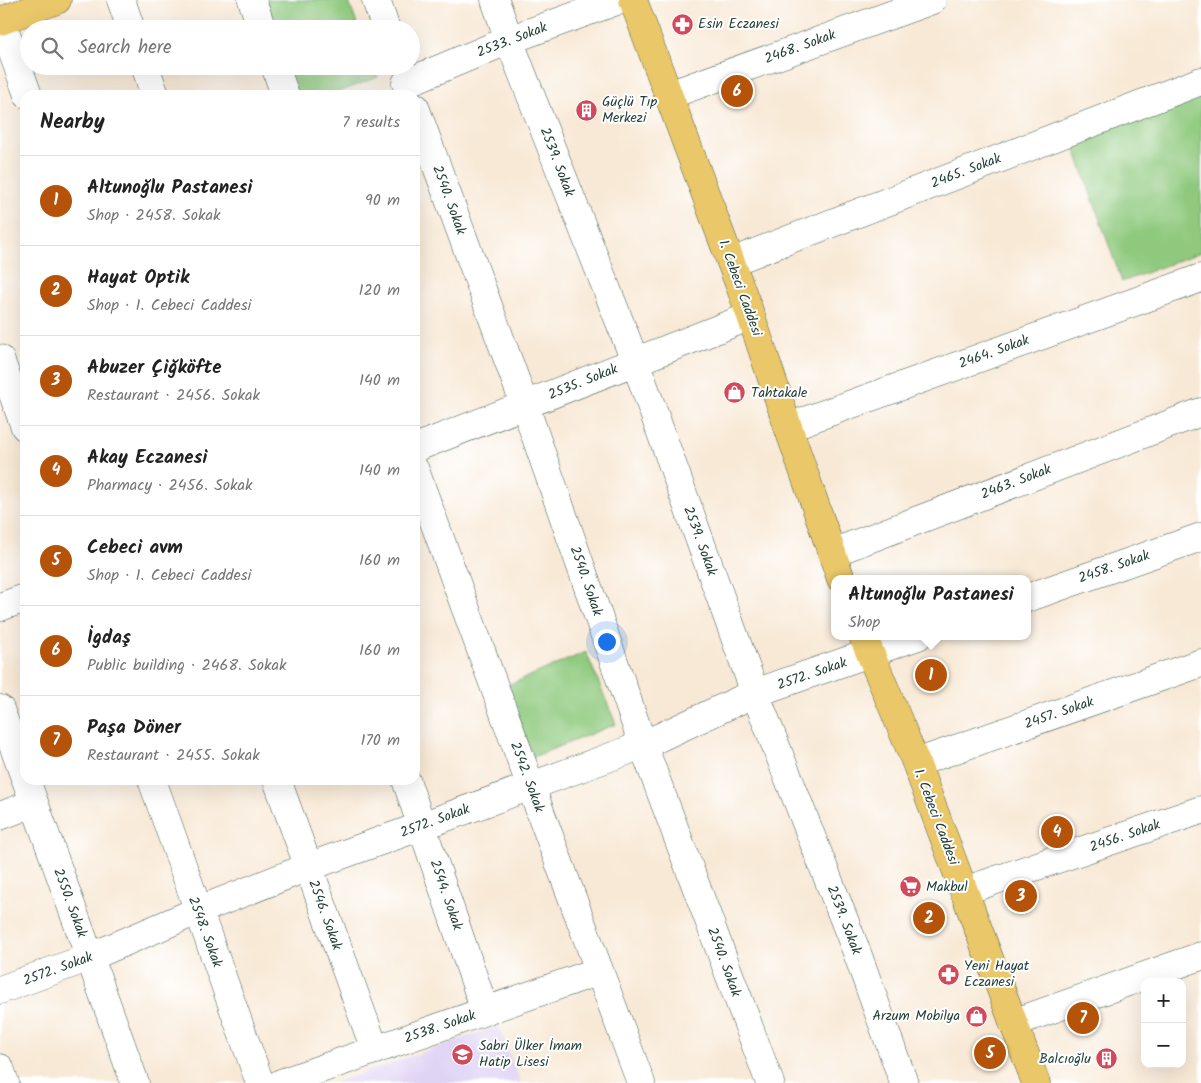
<!DOCTYPE html>
<html lang="en">
<head>
<meta charset="utf-8">
<style>
	:root { --surface:#fff; --page:#f6f6f6; --text:#222; --muted:#767676; --line:#e0e0e0; --accent:#b45309 }
	body { margin:0; font-family:Kalam,sans-serif; background:var(--page); color:var(--text) }
	.controls { position:absolute; right:15px; bottom:15px; display:grid; overflow:hidden; border-radius:10px; box-shadow:0 5px 20px #0002 }
	.controls button { width:45px; height:45px; display:grid; place-items:center; padding:0; border:0; border-bottom:1px solid var(--line); background:var(--surface); color:var(--text); font:25px sans-serif }
	.you { position:absolute; left:606px; top:641px; width:18px; height:18px; margin:-12px; border:4px solid #fff; border-radius:50%; background:#1a73e8; box-shadow:0 0 0 8px #1a73e833 }
	.badge { display:grid; place-items:center; width:32px; height:32px; border-radius:50%; background:var(--accent); color:#fff; font-size:16px; font-weight:700 }
	.pin { position:absolute; translate:-50% -50%; border:2px solid #fff; box-shadow:0 1px 5px #0006 }
	.popup { position:absolute; left:831px; top:575px; width:200px; height:65px; box-sizing:border-box; display:grid; place-content:center; border-radius:10px; background:var(--surface); filter:drop-shadow(0 1px 4px #0005); font-size:16px; white-space:nowrap; color:var(--muted) }
	.popup b { font-size:19px; color:var(--text) }
	.popup::after { content:''; position:absolute; left:50%; top:100%; margin-left:-10px; border:10px solid transparent; border-top-color:var(--surface) }
	.list { margin:0; padding:0; list-style:none }
	h2 { display:flex; justify-content:space-between; align-items:center; height:65px; margin:0; padding:0 20px; font-size:21px }
	h2 small { font-size:16px; font-weight:400; color:var(--muted) }
	.list li { display:grid; grid-template-columns:32px 1fr auto; gap:15px; align-items:center; box-sizing:border-box; height:90px; padding:0 20px; border-top:1px solid var(--line) }
	.list b { display:block; font-size:19px; white-space:nowrap }
	.list p { margin:0; font-size:16px; white-space:nowrap; color:var(--muted) }
	.list em { font-size:16px; font-style:normal; color:var(--muted) }
	.icon { flex:none; width:28px; height:28px; fill:none; stroke:currentColor; stroke-width:2; stroke-linecap:round; stroke-linejoin:round }
	.map { position:relative; flex:none; width:1201px; height:1083px; overflow:hidden }
	.search { position:absolute; background:var(--surface); box-shadow:0 5px 20px #0002; left:20px; top:20px; width:400px; height:55px; display:flex; align-items:center; gap:12px; box-sizing:border-box; padding:0 18px; border-radius:28px; color:var(--muted); font-size:19px }
	.panel { position:absolute; background:var(--surface); box-shadow:0 5px 20px #0002; left:20px; top:90px; width:400px; height:695px; border-radius:15px }
	.map>svg:first-child { display:block }
	.built { fill:#e0d4f4 }
	.green { fill:#8ec97d; stroke:#568358 }
	.lines { fill:none; stroke-linecap:round; stroke-linejoin:round }
	.minor-casing { stroke:#40574c; stroke-width:29 }
	.major-casing { stroke:#40574c; stroke-width:29 }
	.minor { stroke:#fff; stroke-width:28 }
	.major { stroke:#eac769; stroke-width:28 }
	.labels { text-anchor:middle; dominant-baseline:central; stroke-width:4; stroke-linejoin:round; paint-order:stroke }
	.poi-label { font-size:14px; fill:#1f3d34; stroke:#fff; text-anchor:start }
	.street-label { font-size:14px; fill:#1f3d34; stroke:#fff }
</style>
</head>
<body>
<div class="map">
<svg width="1201" height="1083" viewBox="0 0 1201 1083">
	<rect width="100%" height="100%" fill="#fff"/>
	<filter id="ink" filterUnits="userSpaceOnUse"><feTurbulence type="fractalNoise" baseFrequency=".02" numOctaves="2"/><feDisplacementMap in="SourceGraphic" scale="10" xChannelSelector="R" yChannelSelector="G"/><feConvolveMatrix kernelMatrix="1 2 1 2 8 2 1 2 1" color-interpolation-filters="sRGB"/></filter>
	<filter id="wash" filterUnits="userSpaceOnUse"><feTurbulence type="fractalNoise" baseFrequency=".0096" numOctaves="4" result="noise"/><feDisplacementMap in="SourceGraphic" scale="20" xChannelSelector="R" yChannelSelector="G"/><feGaussianBlur stdDeviation="1.12" result="paint"/><feColorMatrix in="noise" values="0 0 0 0 0 0 0 0 0 0 0 0 0 0 0 0 0 1.4 0 .05"/><feComposite in="paint" operator="in"/></filter>
	<g filter="url(#wash)">
		<rect width="100%" height="100%" fill="#f8e9d6"/>
		<path class="built" d="M498,1026L521,1083H334Z"/>
		<path class="green" d="M260,0H348L359,29H271Z
			M285,66H374L378,77L331,95H296Z
			M1201,91V252L1122,282L1072,141Z
			M586,652L616,724L533,757L506,686Z"/>
	</g>
	<g filter="url(#ink)">
		<g class="lines">
			<defs>
				<path id="minor" d="M121,0L131,29
					M252,0L262,29
					M376,0L386,29
					M495,0L509,40L635,361L755,693L856,950L904,1083
					M1,20L28,95
					M145,66L155,95
					M275,66L285,95
					M406,83L509,40L619,0
					M669,95L932,0
					M415,107L525,406L643,745L770,1083
					M731,262L1201,81
					M0,359L25,427
					M788,427L1201,278
					M415,448L751,316
					M415,470L531,787L641,1083
					M832,553L1201,412
					M1027,598L1201,537
					M0,607L25,598
					M0,709L25,778
					M916,763L1201,663
					M26,780L135,1083
					M152,780L260,1083
					M277,780L375,1050
					M406,780L485,1011
					M0,816L34,803
					M964,891L1201,810
					M0,990L90,957L197,911L308,867L422,826L643,745L755,693L918,636
					M1013,1023L1201,956
					M0,1068L5,1083
					M281,1083L599,971"/>
				<path id="major" d="M633,0L751,316L788,427L841,579
					M0,21L57,0
					M863,636L916,763L1036,1083"/>
			</defs>
			<use href="#minor" class="minor-casing"/>
			<use href="#major" class="major-casing"/>
			<use href="#minor" class="minor"/>
			<use href="#major" class="major"/>
		</g>
	</g>
	<defs>
		<symbol id="pharmacy-disc" viewBox="-11 -11 22 22"><circle r="9.5" fill="#d1495b" stroke="#fff"/><path d="M-2-6h4v4h4v4h-4v4h-4v-4h-4v-4h4Z" fill="#fff"/></symbol>
		<symbol id="building-disc" viewBox="-11 -11 22 22"><circle r="9.5" fill="#d1495b" stroke="#fff"/><path d="M-4-6H4V6H1V3H-1V6H-4ZM-2.5-4.3h1.7v1.8h-1.7ZM.8-4.3h1.7v1.8H.8ZM-2.5-1h1.7V.8h-1.7ZM.8-1h1.7V.8H.8Z" fill="#fff"/></symbol>
		<symbol id="shop-disc" viewBox="-11 -11 22 22"><circle r="9.5" fill="#d1495b" stroke="#fff"/><path d="M-5-2.5h2.3a2.7 3.5 0 0 1 5.4 0H5L5.5 6h-11ZM-1.5-2.5h3a1.5 2.3 0 0 0-3 0Z" fill="#fff"/></symbol>
		<symbol id="supermarket-disc" viewBox="-11 -11 22 22"><circle r="9.5" fill="#d1495b" stroke="#fff"/><path d="M-6-5.5h2.5l.6 2H6L4.5 2H-2.5L-4.4-4H-6ZM-1.5 3.2a1.3 1.3 0 1 0 .1 0ZM3 3.2a1.3 1.3 0 1 0 .1 0Z" fill="#fff"/></symbol>
		<symbol id="school-disc" viewBox="-11 -11 22 22"><circle r="9.5" fill="#d1495b" stroke="#fff"/><path d="M0-5L7-2L0 1L-7-2ZM-4 1L0 2.5L4 1V4Q0 6-4 4Z" fill="#fff"/></symbol>
	</defs>
	<g fill-rule="evenodd">
		<use href="#pharmacy-disc" x="670" y="12" width="25" height="25"/>
		<use href="#building-disc" x="574" y="98" width="25" height="25"/>
		<use href="#shop-disc" x="722" y="380" width="25" height="25"/>
		<use href="#supermarket-disc" x="898" y="874" width="25" height="25"/>
		<use href="#pharmacy-disc" x="936" y="962" width="25" height="25"/>
		<use href="#shop-disc" x="964" y="1004" width="25" height="25"/>
		<use href="#school-disc" x="450" y="1042" width="25" height="25"/>
		<use href="#building-disc" x="1094" y="1046" width="25" height="25"/>
	</g>
	<g class="labels">
		<g class="poi-label">
			<text x="698" y="24">Esin Eczanesi</text>
			<text x="602" y="102">Güçlü Tıp<tspan x="602" dy="16">Merkezi</tspan></text>
			<text x="751" y="393">Tahtakale</text>
			<text x="926" y="887">Makbul</text>
			<text x="964" y="966">Yeni Hayat<tspan x="964" dy="16">Eczanesi</tspan></text>
			<text x="960" y="1016" text-anchor="end">Arzum Mobilya</text>
			<text x="479" y="1046">Sabri Ülker İmam<tspan x="479" dy="16">Hatip Lisesi</tspan></text>
			<text x="1091" y="1059" text-anchor="end">Balcıoğlu</text>
		</g>
		<g class="street-label">
			<text transform="translate(512 40) rotate(-21)">2533. Sokak</text>
			<text transform="translate(800 47) rotate(-20)">2468. Sokak</text>
			<text transform="translate(557 162) rotate(69)">2539. Sokak</text>
			<text transform="translate(966 171) rotate(-21)">2465. Sokak</text>
			<text transform="translate(449 200) rotate(70)">2540. Sokak</text>
			<text transform="translate(740 288) rotate(70)">1. Cebeci Caddesi</text>
			<text transform="translate(994 352) rotate(-20)">2464. Sokak</text>
			<text transform="translate(583 382) rotate(-22)">2535. Sokak</text>
			<text transform="translate(1016 482) rotate(-21)">2463. Sokak</text>
			<text transform="translate(700 541) rotate(70)">2539. Sokak</text>
			<text transform="translate(1114 567) rotate(-19)">2458. Sokak</text>
			<text transform="translate(586 581) rotate(71)">2540. Sokak</text>
			<text transform="translate(812 674) rotate(-19)">2572. Sokak</text>
			<text transform="translate(1059 713) rotate(-19)">2457. Sokak</text>
			<text transform="translate(527 777) rotate(70)">2542. Sokak</text>
			<text transform="translate(936 817) rotate(69)">1. Cebeci Caddesi</text>
			<text transform="translate(435 821) rotate(-20)">2572. Sokak</text>
			<text transform="translate(1125 836) rotate(-19)">2456. Sokak</text>
			<text transform="translate(446 895) rotate(71)">2544. Sokak</text>
			<text transform="translate(70 903) rotate(70)">2550. Sokak</text>
			<text transform="translate(325 915) rotate(70)">2546. Sokak</text>
			<text transform="translate(844 920) rotate(69)">2539. Sokak</text>
			<text transform="translate(205 932) rotate(70)">2548. Sokak</text>
			<text transform="translate(724 962) rotate(70)">2540. Sokak</text>
			<text transform="translate(58 969) rotate(-20)">2572. Sokak</text>
			<text transform="translate(440 1027) rotate(-19)">2538. Sokak</text>
		</g>
	</g>
</svg>
<div class="controls">
<button>+</button>
<button>−</button>
</div>
<div class="you"></div>
<div class="pin badge" style="left:931px;top:675px">1</div>
<div class="popup"><b>Altunoğlu Pastanesi</b>Shop</div>
<div class="pin badge" style="left:929px;top:918px">2</div>
<div class="pin badge" style="left:1021px;top:896px">3</div>
<div class="pin badge" style="left:1057px;top:832px">4</div>
<div class="pin badge" style="left:990px;top:1053px">5</div>
<div class="pin badge" style="left:737px;top:91px">6</div>
<div class="pin badge" style="left:1083px;top:1018px">7</div>
<div class="search"><svg class="icon" aria-label="search" viewBox="0 0 24 24"><circle cx="10" cy="10" r="6"/><path d="M15 15l6 6"/></svg>Search here</div>
<section class="panel">
<h2>Nearby<small>7 results</small></h2>
<ul class="list">
<li><span class="badge">1</span><div><b>Altunoğlu Pastanesi</b><p>Shop · 2458. Sokak</p></div><em>90 m</em></li>
<li><span class="badge">2</span><div><b>Hayat Optik</b><p>Shop · 1. Cebeci Caddesi</p></div><em>120 m</em></li>
<li><span class="badge">3</span><div><b>Abuzer Çiğköfte</b><p>Restaurant · 2456. Sokak</p></div><em>140 m</em></li>
<li><span class="badge">4</span><div><b>Akay Eczanesi</b><p>Pharmacy · 2456. Sokak</p></div><em>140 m</em></li>
<li><span class="badge">5</span><div><b>Cebeci avm</b><p>Shop · 1. Cebeci Caddesi</p></div><em>160 m</em></li>
<li><span class="badge">6</span><div><b>İgdaş</b><p>Public building · 2468. Sokak</p></div><em>160 m</em></li>
<li><span class="badge">7</span><div><b>Paşa Döner</b><p>Restaurant · 2455. Sokak</p></div><em>170 m</em></li>
</ul>
</section>
</div>
</body>
</html>
